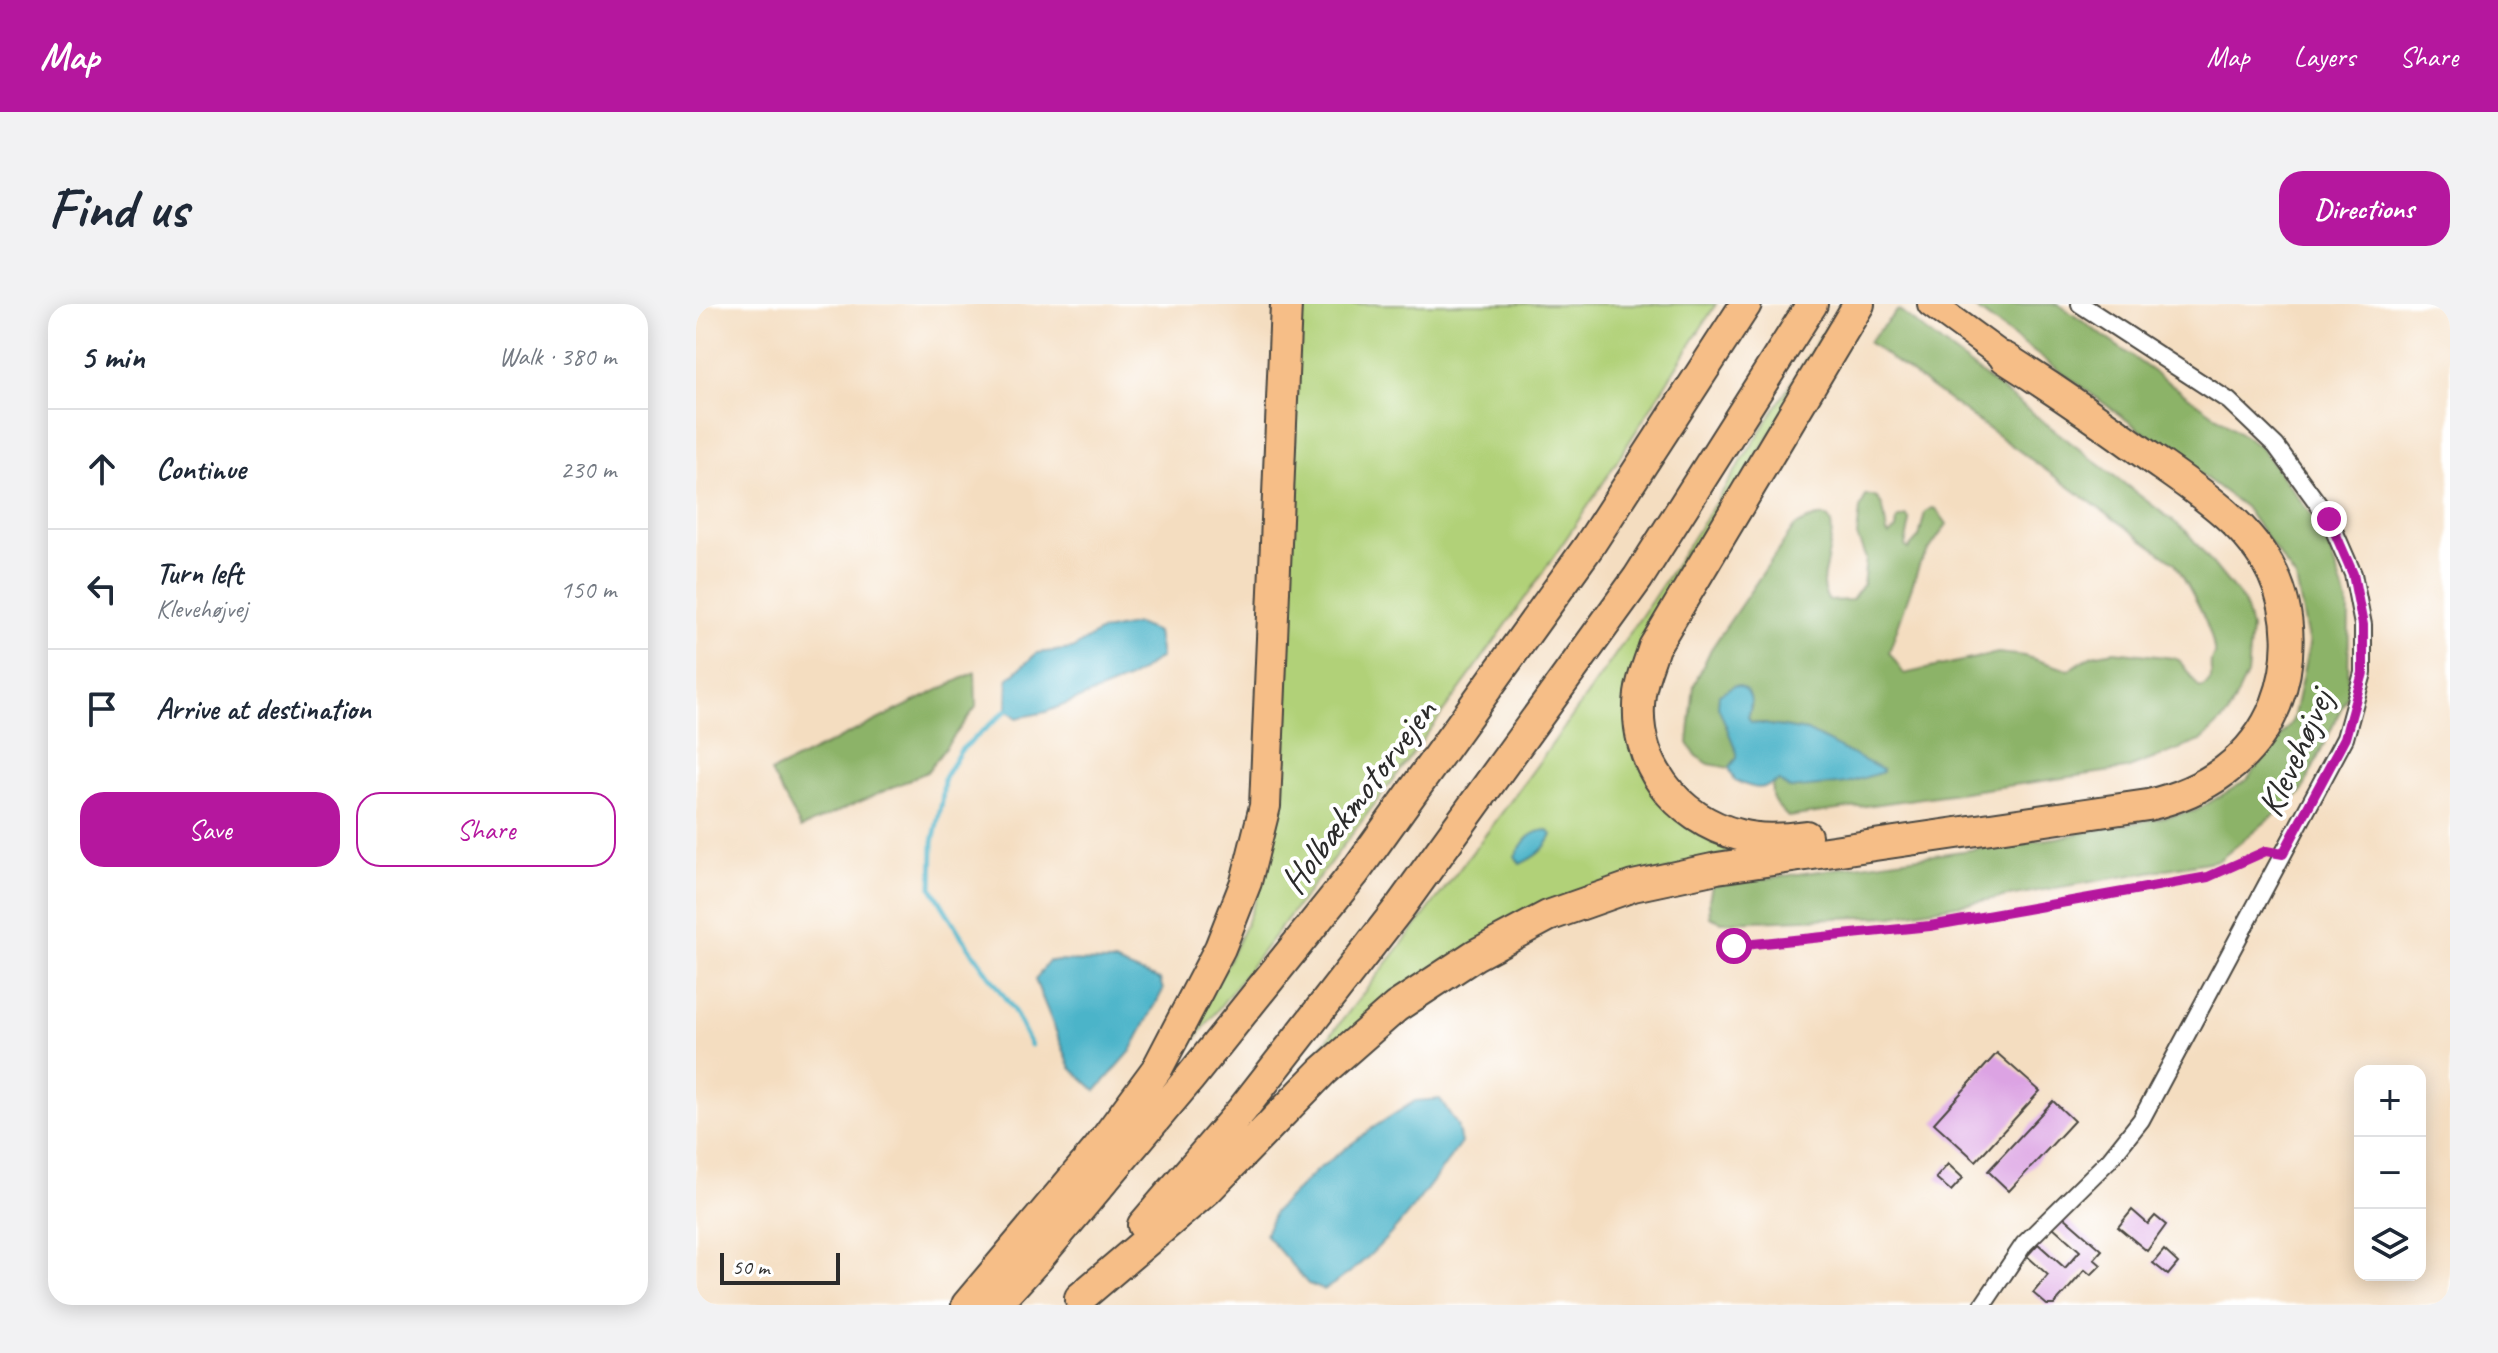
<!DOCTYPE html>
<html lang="en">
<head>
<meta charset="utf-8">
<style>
	:root { --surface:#fff; --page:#f2f2f3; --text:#1f2937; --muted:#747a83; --line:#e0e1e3; --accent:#b5179e }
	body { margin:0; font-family:Caveat,sans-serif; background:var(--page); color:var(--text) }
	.controls { position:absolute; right:24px; bottom:24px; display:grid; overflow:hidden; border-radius:16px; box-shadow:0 4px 20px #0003 }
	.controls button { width:72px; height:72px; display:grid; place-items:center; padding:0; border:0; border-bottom:2px solid var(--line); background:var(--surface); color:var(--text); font:40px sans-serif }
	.scale { position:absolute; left:24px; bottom:20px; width:120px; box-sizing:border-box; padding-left:8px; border:4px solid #2b2b2b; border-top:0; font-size:22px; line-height:28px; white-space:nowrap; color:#2b2b2b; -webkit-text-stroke:6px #fff; paint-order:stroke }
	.stop { position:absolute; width:24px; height:24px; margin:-18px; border:6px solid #b5179e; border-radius:50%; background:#fff }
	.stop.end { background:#b5179e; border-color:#fff; box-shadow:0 2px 8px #0008 }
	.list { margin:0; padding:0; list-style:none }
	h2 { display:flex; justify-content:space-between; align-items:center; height:104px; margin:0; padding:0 32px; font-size:34px }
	h2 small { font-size:26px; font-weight:400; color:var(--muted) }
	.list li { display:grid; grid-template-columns:52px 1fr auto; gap:24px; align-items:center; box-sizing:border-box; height:120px; padding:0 32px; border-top:2px solid var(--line) }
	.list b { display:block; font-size:30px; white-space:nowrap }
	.list p { margin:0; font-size:26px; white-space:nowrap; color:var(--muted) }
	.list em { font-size:26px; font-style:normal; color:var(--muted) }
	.actions { display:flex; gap:16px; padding:24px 32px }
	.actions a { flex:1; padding:18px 0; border:2px solid var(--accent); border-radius:24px; text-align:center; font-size:28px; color:var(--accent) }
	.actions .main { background:var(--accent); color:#fff }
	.icon { flex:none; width:44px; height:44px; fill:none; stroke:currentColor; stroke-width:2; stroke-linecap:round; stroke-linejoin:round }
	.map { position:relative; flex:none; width:1754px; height:1001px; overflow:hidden; border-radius:24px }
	header { display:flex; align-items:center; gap:48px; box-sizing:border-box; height:112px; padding:0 40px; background:var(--accent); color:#fff }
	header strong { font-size:38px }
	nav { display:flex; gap:44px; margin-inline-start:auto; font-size:28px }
	.intro { display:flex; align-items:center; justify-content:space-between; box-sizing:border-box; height:192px; padding:0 48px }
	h1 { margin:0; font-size:56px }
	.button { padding:20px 36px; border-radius:24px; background:var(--accent); color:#fff; font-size:28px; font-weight:700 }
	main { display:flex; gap:48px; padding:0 48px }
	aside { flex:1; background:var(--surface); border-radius:24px; box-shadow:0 4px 20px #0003 }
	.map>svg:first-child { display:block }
	.green { fill:#b1d178; stroke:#6e7e52; stroke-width:2 }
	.forest { fill:#8cb368; stroke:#5c6f4a; stroke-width:2 }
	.water { fill:#4bb4c9; stroke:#3b707a; stroke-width:2 }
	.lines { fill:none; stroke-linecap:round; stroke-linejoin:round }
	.stream { stroke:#4bb4c9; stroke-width:5 }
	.building { fill:#dca3e3 }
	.minor-casing { stroke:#494641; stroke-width:20 }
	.trunk-casing { stroke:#494641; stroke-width:30 }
	.motorway-casing { stroke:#494641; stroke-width:34 }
	.path { stroke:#494641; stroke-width:3; stroke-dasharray:2 6; stroke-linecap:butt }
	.minor { stroke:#fff; stroke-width:16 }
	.trunk { stroke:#f6be87; stroke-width:26 }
	.motorway { stroke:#f6be87; stroke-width:30 }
	.route { stroke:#b5179e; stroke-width:10 }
	.labels { text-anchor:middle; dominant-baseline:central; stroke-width:8; stroke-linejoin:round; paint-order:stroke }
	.street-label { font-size:38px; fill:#2b2b2b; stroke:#fff }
</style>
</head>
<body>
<header>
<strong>Map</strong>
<nav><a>Map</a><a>Layers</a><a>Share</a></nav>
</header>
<div class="intro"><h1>Find us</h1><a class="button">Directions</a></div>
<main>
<aside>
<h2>5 min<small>Walk · 380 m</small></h2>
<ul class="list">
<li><svg class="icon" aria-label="ahead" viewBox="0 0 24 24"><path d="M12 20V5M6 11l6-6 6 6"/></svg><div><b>Continue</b></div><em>230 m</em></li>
<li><svg class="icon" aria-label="left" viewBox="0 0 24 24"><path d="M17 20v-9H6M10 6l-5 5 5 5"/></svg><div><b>Turn left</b><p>Klevehøjvej</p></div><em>150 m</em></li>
<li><svg class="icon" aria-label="arrive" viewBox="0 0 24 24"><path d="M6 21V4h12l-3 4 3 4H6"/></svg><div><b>Arrive at destination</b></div></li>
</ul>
<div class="actions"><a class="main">Save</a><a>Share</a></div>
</aside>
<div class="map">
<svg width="1754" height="1001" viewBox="0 0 1754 1001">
	<rect width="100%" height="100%" fill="#fff"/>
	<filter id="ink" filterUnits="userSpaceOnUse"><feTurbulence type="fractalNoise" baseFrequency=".0125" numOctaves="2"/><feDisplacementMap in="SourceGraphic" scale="16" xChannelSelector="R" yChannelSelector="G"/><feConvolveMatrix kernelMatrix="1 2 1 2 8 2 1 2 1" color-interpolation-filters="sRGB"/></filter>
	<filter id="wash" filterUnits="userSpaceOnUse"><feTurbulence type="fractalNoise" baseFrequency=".006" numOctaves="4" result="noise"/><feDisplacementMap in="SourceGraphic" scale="32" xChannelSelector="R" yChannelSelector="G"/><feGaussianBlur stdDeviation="1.8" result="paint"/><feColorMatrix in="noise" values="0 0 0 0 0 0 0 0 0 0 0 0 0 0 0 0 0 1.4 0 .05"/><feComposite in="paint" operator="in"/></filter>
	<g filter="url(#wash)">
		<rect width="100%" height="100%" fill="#f4ddc0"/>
		<path class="green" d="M603,0H1020C980,63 941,127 900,190C773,382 630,564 490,747L485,744C511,695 542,646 560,594C577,547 583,498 589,449Z
			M1145,0H1153L967,308L935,434L1048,545L900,587L584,795C699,650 814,504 919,351C998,236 1070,118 1145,0Z"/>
		<path class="forest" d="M1273,0H1362L1565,144L1627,227L1653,304L1652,390L1605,489L1523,556L1196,612L1026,618L1014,613L1013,596L1016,582L1360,534L1499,507L1551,476L1597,416L1613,341L1600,275L1549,203Z
			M1202,6L1490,227L1548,298L1555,324L1551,371L1532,411L1505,437L1430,465L1092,513C1082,502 1072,497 1077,480L1083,477L1111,427L1055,418L1052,413L1056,400L1041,449V454L1033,464L1013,460L1000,452L992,439L998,381L1015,345L1098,223C1158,188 1129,250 1127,279C1127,286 1129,291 1133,297L1156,296L1167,281L1170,255L1161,232L1164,205L1170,192C1190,189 1188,214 1191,229L1193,231L1200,225L1201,215L1211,212L1214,217L1209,242L1212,245L1223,233L1229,208L1236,204L1240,205L1251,220L1224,259L1193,348L1208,370L1302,349L1328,352L1373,366L1396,351L1418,347L1477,354L1483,356L1502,382L1505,384C1521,375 1513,371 1515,357C1517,350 1519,353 1518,346C1515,319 1492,282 1479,259L1172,38Z
			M279,368L280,403L231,468L105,524L75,468Z"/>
		<path class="water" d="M441,320L461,328L465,353L433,375L350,408L321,414L311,406L312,375L341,349L376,345L403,328Z
			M1039,381C1057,384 1057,399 1052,413L1055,418L1111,427L1187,466V468L1151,479L1094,485L1083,477C1064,487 1059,485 1039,477L1033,464L1041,454V449L1022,402L1023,390Z
			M852,526L856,531C849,546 839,553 824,560L819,552C828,537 833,527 852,526Z
			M353,657L418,658L464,676L467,686L435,747L400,787L375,764L339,676Z
			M744,795L761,821L765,839C726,892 686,952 628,986L612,980L569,930L578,908L620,867L675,825L719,797Z"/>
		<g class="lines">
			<path class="stream" d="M311,406L265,446L248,474L246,498L237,538L236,584L264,630L317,705L335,741"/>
		</g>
		<g id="blocks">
			<path class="building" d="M1301,749L1344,787L1280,857L1238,819Z
				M1357,797L1378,817L1313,887L1292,867Z
				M1252,860L1267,874L1255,887L1240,874Z
				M1436,906L1452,920L1459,912L1470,921L1451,947L1422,923Z
				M1367,912L1406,946L1398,955L1405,961L1395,971L1389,966L1358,1001H1351L1337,989L1352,971L1331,952L1342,940L1369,964L1384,947L1357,923Z
				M1468,946L1482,959L1472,971L1457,959Z"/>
		</g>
	</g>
	<g filter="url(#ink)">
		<use href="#blocks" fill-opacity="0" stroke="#494641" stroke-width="2"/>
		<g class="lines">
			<defs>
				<path id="minor" d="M1287,1001L1328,940L1414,855L1445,816L1649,434L1667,369V321L1657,270L1633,215L1580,142L1533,97L1384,0"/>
				<path id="trunk" d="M1235,0L1309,54"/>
				<path id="motorway" d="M1110,532C1088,535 1065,537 1043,531C980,515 935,457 944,390C946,374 953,359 958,343L1163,0
					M447,921L546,806L704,603L942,274L1116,0
					M384,994L512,885L627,767L700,703L779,651L852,612L937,582L1021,564L1452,501C1509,488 1558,456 1580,400C1596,359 1596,310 1577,270C1553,219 1499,185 1455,154C1407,119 1359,86 1309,54
					M271,1001L402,845L461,765L524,644L550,578L569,502L590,0
					M299,1001L342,954L493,775L659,568L893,242L1050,0"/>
			</defs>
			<use href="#minor" class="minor-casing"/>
			<use href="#trunk" class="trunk-casing"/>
			<use href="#motorway" class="motorway-casing"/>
			<path class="path" d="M1038,642L1234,622L1512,573L1572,547"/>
			<use href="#minor" class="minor"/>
			<use href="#trunk" class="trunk"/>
			<use href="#motorway" class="motorway"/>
		</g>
	</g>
	<g class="lines" filter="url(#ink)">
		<path class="route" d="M1038,642L1234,622L1512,573L1570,547L1587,550L1649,434L1667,369V321L1657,270L1633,215"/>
	</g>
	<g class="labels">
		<g class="street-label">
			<text transform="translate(1599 449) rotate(-66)">Klevehøjvej</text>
			<text transform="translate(662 492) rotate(-53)">Holbækmotorvejen</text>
		</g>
	</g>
</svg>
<div class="controls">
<button>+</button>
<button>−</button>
<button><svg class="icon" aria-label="layers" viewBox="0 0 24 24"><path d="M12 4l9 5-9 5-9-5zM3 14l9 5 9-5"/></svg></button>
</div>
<div class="scale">50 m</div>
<div class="stop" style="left:1038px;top:642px"></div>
<div class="stop end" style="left:1633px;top:215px"></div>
</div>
</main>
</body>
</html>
